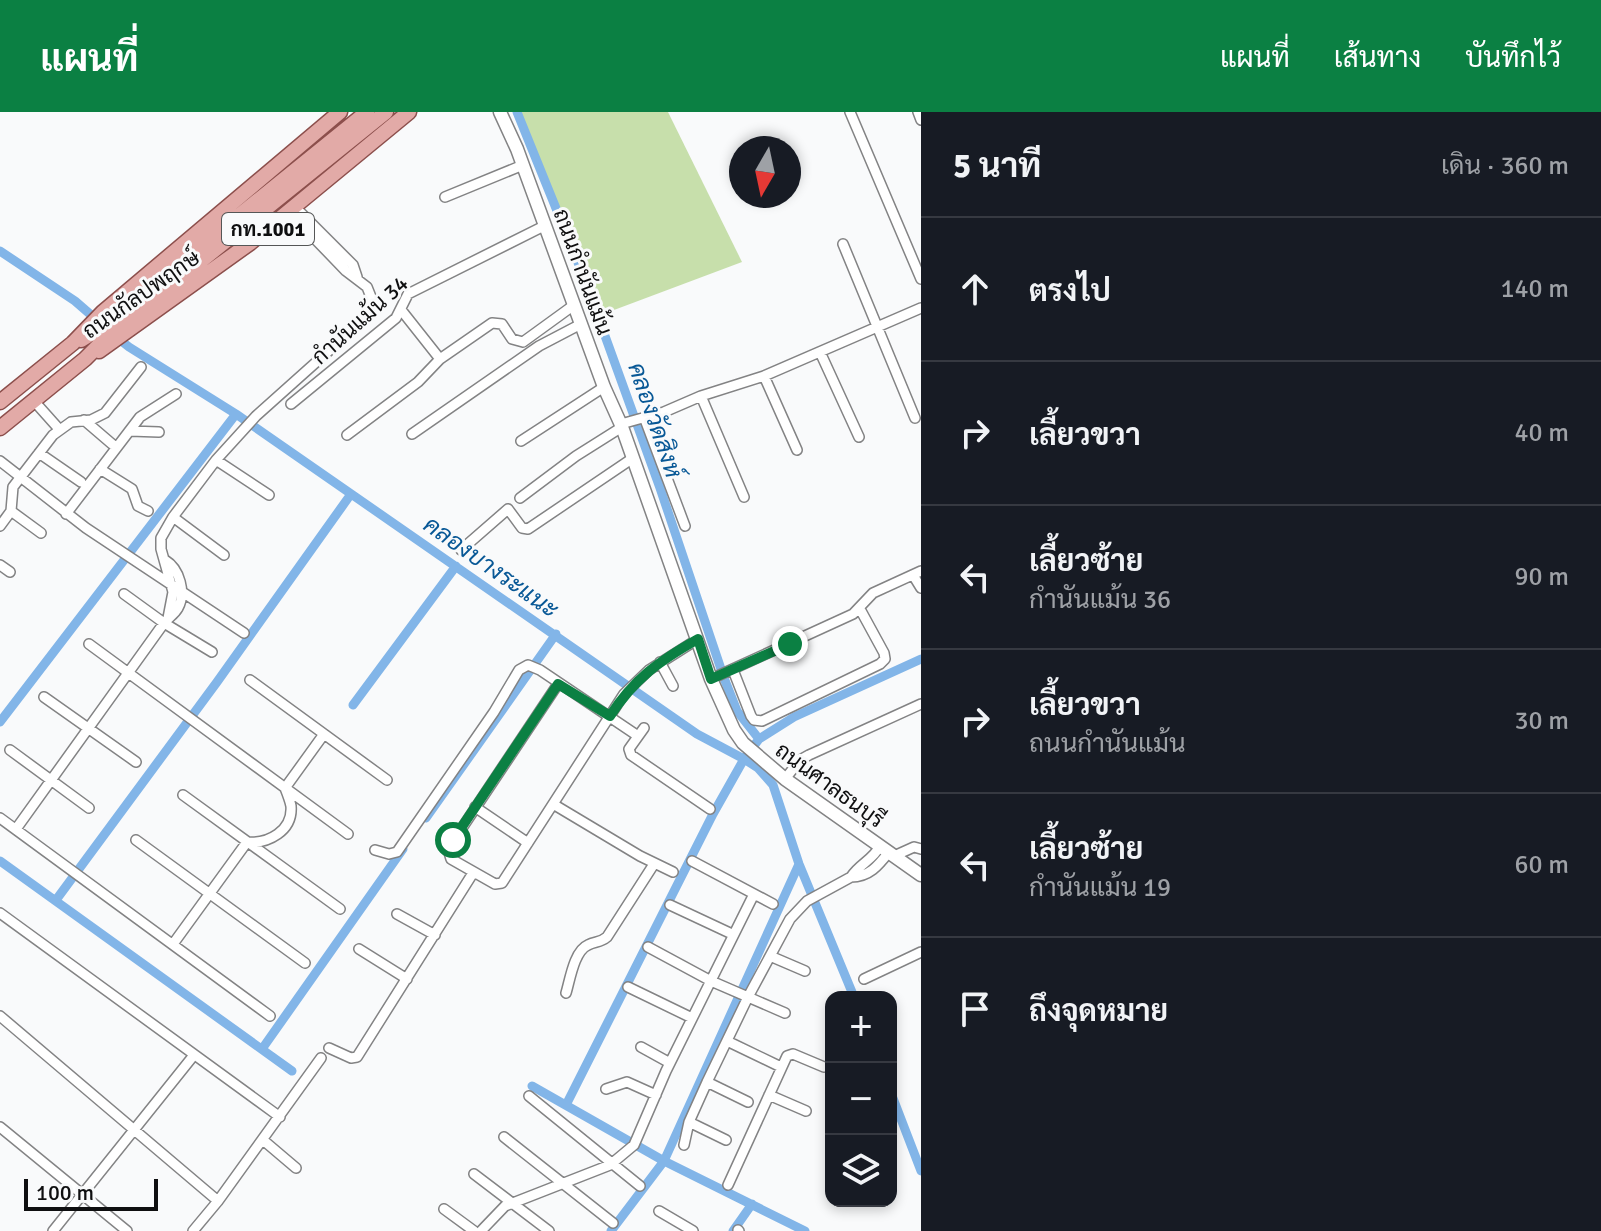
<!DOCTYPE html>
<html lang="th">
<head>
<meta charset="utf-8">
<style>
	:root { --surface:#171b24; --page:#242831; --text:#f1f3f6; --muted:#9ea1a6; --line:#363941; --accent:#0b8043 }
	body { margin:0; font-family:Signika,Sarabun,sans-serif; background:var(--page); color:var(--text) }
	.controls { position:absolute; right:24px; bottom:24px; display:grid; overflow:hidden; border-radius:16px; box-shadow:0 4px 12px #0003 }
	.controls button { width:72px; height:72px; display:grid; place-items:center; padding:0; border:0; border-bottom:2px solid var(--line); background:var(--surface); color:var(--text); font:40px sans-serif }
	.compass { position:absolute; left:729px; top:24px; width:72px; height:72px; border-radius:50%; background:var(--surface); box-shadow:0 4px 12px #0003; rotate:189deg }
	.scale { position:absolute; left:24px; bottom:20px; width:134px; box-sizing:border-box; padding-left:8px; border:4px solid #0f0f10; border-top:0; font-size:22px; line-height:28px; white-space:nowrap; color:#0f0f10; -webkit-text-stroke:6px #f9fafb; paint-order:stroke }
	.stop { position:absolute; width:24px; height:24px; margin:-18px; border:6px solid #0b8043; border-radius:50%; background:#fff }
	.stop.end { background:#0b8043; border-color:#fff; box-shadow:0 2px 8px #0008 }
	.list { margin:0; padding:0; list-style:none }
	h2 { display:flex; justify-content:space-between; align-items:center; height:104px; margin:0; padding:0 32px; font-size:34px }
	h2 small { font-size:26px; font-weight:400; color:var(--muted) }
	.list li { display:grid; grid-template-columns:52px 1fr auto; gap:24px; align-items:center; box-sizing:border-box; height:144px; padding:0 32px; border-top:2px solid var(--line) }
	.list b { display:block; font-size:30px; white-space:nowrap }
	.list p { margin:0; font-size:26px; white-space:nowrap; color:var(--muted) }
	.list em { font-size:26px; font-style:normal; color:var(--muted) }
	.icon { flex:none; width:44px; height:44px; fill:none; stroke:currentColor; stroke-width:2; stroke-linecap:round; stroke-linejoin:round }
	.map { position:relative; flex:none; width:921px; height:1119px; overflow:hidden }
	header { display:flex; align-items:center; gap:48px; box-sizing:border-box; height:112px; padding:0 40px; background:var(--accent); color:#fff }
	header strong { font-size:38px }
	nav { display:flex; gap:44px; margin-inline-start:auto; font-size:28px }
	main { display:flex }
	aside { flex:1; background:var(--surface) }
	.map>svg:first-child { display:block }
	.green { fill:#c7dfab }
	.lines { fill:none; stroke-linecap:round; stroke-linejoin:round }
	.canal { stroke:#82b5e8; stroke-width:9 }
	.street-casing { stroke:#838384; stroke-width:12 }
	.secondary-casing { stroke:#838384; stroke-width:15 }
	.primary-casing { stroke:#8c4f4c; stroke-width:17 }
	.street { stroke:#fff; stroke-width:9 }
	.secondary { stroke:#fff; stroke-width:12 }
	.primary { stroke:#e2aaa7; stroke-width:14 }
	.route { stroke:#0b8043; stroke-width:10 }
	.labels { text-anchor:middle; dominant-baseline:central; stroke-width:6; stroke-linejoin:round; paint-order:stroke }
	.shield { fill:#f9fafb; stroke:#555656; stroke-width:2 }
	.shield-label { font-size:20px; font-weight:bold; fill:#0f0f10 }
	.street-label { font-size:22px; fill:#0f0f10; stroke:#f9fafb }
	.water-label { font-size:24px; font-style:italic; fill:#085896; stroke:#f9fafb }
</style>
</head>
<body>
<header>
<strong>แผนที่</strong>
<nav><a>แผนที่</a><a>เส้นทาง</a><a>บันทึกไว้</a></nav>
</header>
<main>
<div class="map">
<svg width="921" height="1119" viewBox="0 0 921 1119">
	<rect width="100%" height="100%" fill="#f9fafb"/>
	<path class="green" d="M521,0H668L742,150L598,204Z"/>
	<g class="lines">
		<path class="canal" d="M517,0L583,163L660,376L724,566L737,599L759,627
			M0,139L75,189L98,209
			M115,224L129,235L236,302L697,622L744,647L758,656L773,673L799,752L854,885
			M353,593L456,454
			M0,610L236,302
			M426,706L556,522
			M0,749L292,959
			M56,788L217,570L351,382
			M262,937L403,737
			M532,974L664,1049L805,1119
			M891,981L921,1059
			M566,993L713,702L744,647L759,627L794,605L921,547
			M611,1119L664,1049L799,752
			M733,1119L752,1092"/>
		<defs>
			<path id="street" d="M850,0L921,167
				M918,0L921,8
				M445,85L523,53
				M295,95L353,153L357,165
				M843,132L915,306
				M402,199L440,247
				M820,240L859,325
				M764,264L797,338
				M701,284L744,385
				M34,289L59,317
				M291,292L396,206L408,182L544,114
				M644,305L685,414
				M84,308L112,332
				M621,312L664,300L701,284L764,264L921,196
				M130,319L159,320
				M412,322L539,234L581,212
				M347,323L418,270L440,247L492,211L502,212L512,227L523,230L574,193
				M521,329L604,275
				M39,341L81,370
				M216,348L269,383
				M0,349L86,416L244,521
				M100,357L132,377L138,394L148,399
				M520,386L576,344L622,315
				M11,399L41,421
				M66,402L140,305L176,282
				M173,405L224,443
				M0,414L11,399L13,375L53,323L71,310L91,308L105,301L141,255
				M461,438L508,397L522,416L528,417L633,346
				M0,453L10,460
				M913,463L921,476
				M124,482L164,511L212,540
				M168,506L173,480L161,437V426L173,405L216,348L256,304L370,202L373,190L367,175L346,159L289,100
				M89,532L348,722
				M660,550L673,574
				M733,558L751,604L754,608L762,609L880,552L885,547L884,541L860,497
				M711,567L853,502L873,481L921,459
				M250,568L387,668
				M558,572L448,737L451,747L495,772L502,771L624,582L649,558L698,527
				M44,585L136,650
				M644,616L629,637L631,643L710,697
				M10,638L89,696
				M785,667L800,648L809,643L921,592
				M183,683L340,797
				M553,692L640,744L673,760
				M475,695L528,731
				M0,706L270,904
				M16,717L164,511C169,505 174,503 178,496C186,481 180,457 165,448
				M136,728L305,851
				M375,738L389,742L397,740L494,600L519,558L528,553L540,558L638,624
				M894,744L914,735L921,737
				M692,749L773,792
				M851,765C869,765 878,754 889,740
				M670,793L732,822
				M0,801L280,1005
				M397,802L435,823
				M173,832L247,730C268,732 293,719 291,694C290,689 287,681 285,676L324,622
				M648,835L711,869L785,901
				M359,837L407,867
				M770,844L805,859
				M864,867L921,840
				M628,875L692,906
				M566,881C570,868 574,839 588,833C595,829 600,831 607,825L654,752
				M0,904L218,1089
				M727,929L781,955
				M641,935L670,951
				M329,936L351,946L357,945L473,761
				M707,970L748,990
				M606,977L627,970L656,983
				M769,983L806,999
				M529,984L640,1074
				M689,1010L726,1028
				M0,1015L127,1119
				M504,1025L613,1111
				M263,1028L296,1056
				M684,1033L689,1010L707,970L748,885L790,807L807,789L851,765C859,752 873,748 880,734
				M474,1062L549,1119
				M728,1073L787,944L793,942L824,955
				M444,1097L474,1119
				M659,1099L693,1119
				M738,1118L739,1119
				M53,1119L194,943
				M193,1119L218,1089L321,946
				M481,1119L505,1094L610,1053L634,1033L666,959L754,782"/>
			<path id="secondary" d="M500,0L517,37L604,275L622,315L711,567L734,618L743,631L785,667L921,763"/>
			<path id="primary" d="M81,228L100,216L367,0
				M99,239L250,131L409,0
				M0,290L73,231L103,200L340,0
				M0,316L85,247L109,223L386,0"/>
		</defs>
		<use href="#street" class="street-casing"/>
		<use href="#secondary" class="secondary-casing"/>
		<use href="#primary" class="primary-casing"/>
		<use href="#street" class="street"/>
		<use href="#secondary" class="secondary"/>
		<use href="#primary" class="primary"/>
	</g>
	<g class="lines">
		<path class="route" d="M453,728L558,572L610,604C634,567 659,549 698,527L711,567L790,532"/>
	</g>
	<g class="labels">
		<rect class="shield" x="222" y="101" width="92" height="32" rx="6"/>
		<g class="shield-label">
			<text x="268" y="117">กท.1001</text>
		</g>
		<g class="street-label">
			<text transform="translate(583 160) rotate(70)">ถนนกำนันแม้น</text>
			<text transform="translate(141 182) rotate(-35)">ถนนกัลปพฤกษ์</text>
			<text transform="translate(360 208) rotate(-42)">กำนันแม้น 34</text>
			<text transform="translate(830 673) rotate(36)">ถนนศาลธนบุรี</text>
		</g>
		<g class="water-label">
			<text transform="translate(655 308) rotate(71)">คลองวัดสิงห์</text>
			<text transform="translate(491 455) rotate(35)">คลองบางระแนะ</text>
		</g>
	</g>
</svg>
<div class="controls">
<button>+</button>
<button>−</button>
<button><svg class="icon" aria-label="layers" viewBox="0 0 24 24"><path d="M12 4l9 5-9 5-9-5zM3 14l9 5 9-5"/></svg></button>
</div>
<svg class="compass" viewBox="-18 -18 36 36"><path d="M0-13l5 13h-10z" fill="#e53935"/><path d="M0 13l5-13h-10z" fill="#9ea1a6"/></svg>
<div class="scale">100 m</div>
<div class="stop" style="left:453px;top:728px"></div>
<div class="stop end" style="left:790px;top:532px"></div>
</div>
<aside>
<h2>5 นาที<small>เดิน · 360 m</small></h2>
<ul class="list">
<li><svg class="icon" aria-label="ahead" viewBox="0 0 24 24"><path d="M12 20V5M6 11l6-6 6 6"/></svg><div><b>ตรงไป</b></div><em>140 m</em></li>
<li><svg class="icon" aria-label="right" viewBox="0 0 24 24"><path d="M7 20v-9h11M14 6l5 5-5 5"/></svg><div><b>เลี้ยวขวา</b></div><em>40 m</em></li>
<li><svg class="icon" aria-label="left" viewBox="0 0 24 24"><path d="M17 20v-9H6M10 6l-5 5 5 5"/></svg><div><b>เลี้ยวซ้าย</b><p>กำนันแม้น 36</p></div><em>90 m</em></li>
<li><svg class="icon" aria-label="right" viewBox="0 0 24 24"><path d="M7 20v-9h11M14 6l5 5-5 5"/></svg><div><b>เลี้ยวขวา</b><p>ถนนกำนันแม้น</p></div><em>30 m</em></li>
<li><svg class="icon" aria-label="left" viewBox="0 0 24 24"><path d="M17 20v-9H6M10 6l-5 5 5 5"/></svg><div><b>เลี้ยวซ้าย</b><p>กำนันแม้น 19</p></div><em>60 m</em></li>
<li><svg class="icon" aria-label="arrive" viewBox="0 0 24 24"><path d="M6 21V4h12l-3 4 3 4H6"/></svg><div><b>ถึงจุดหมาย</b></div></li>
</ul>
</aside>
</main>
</body>
</html>
